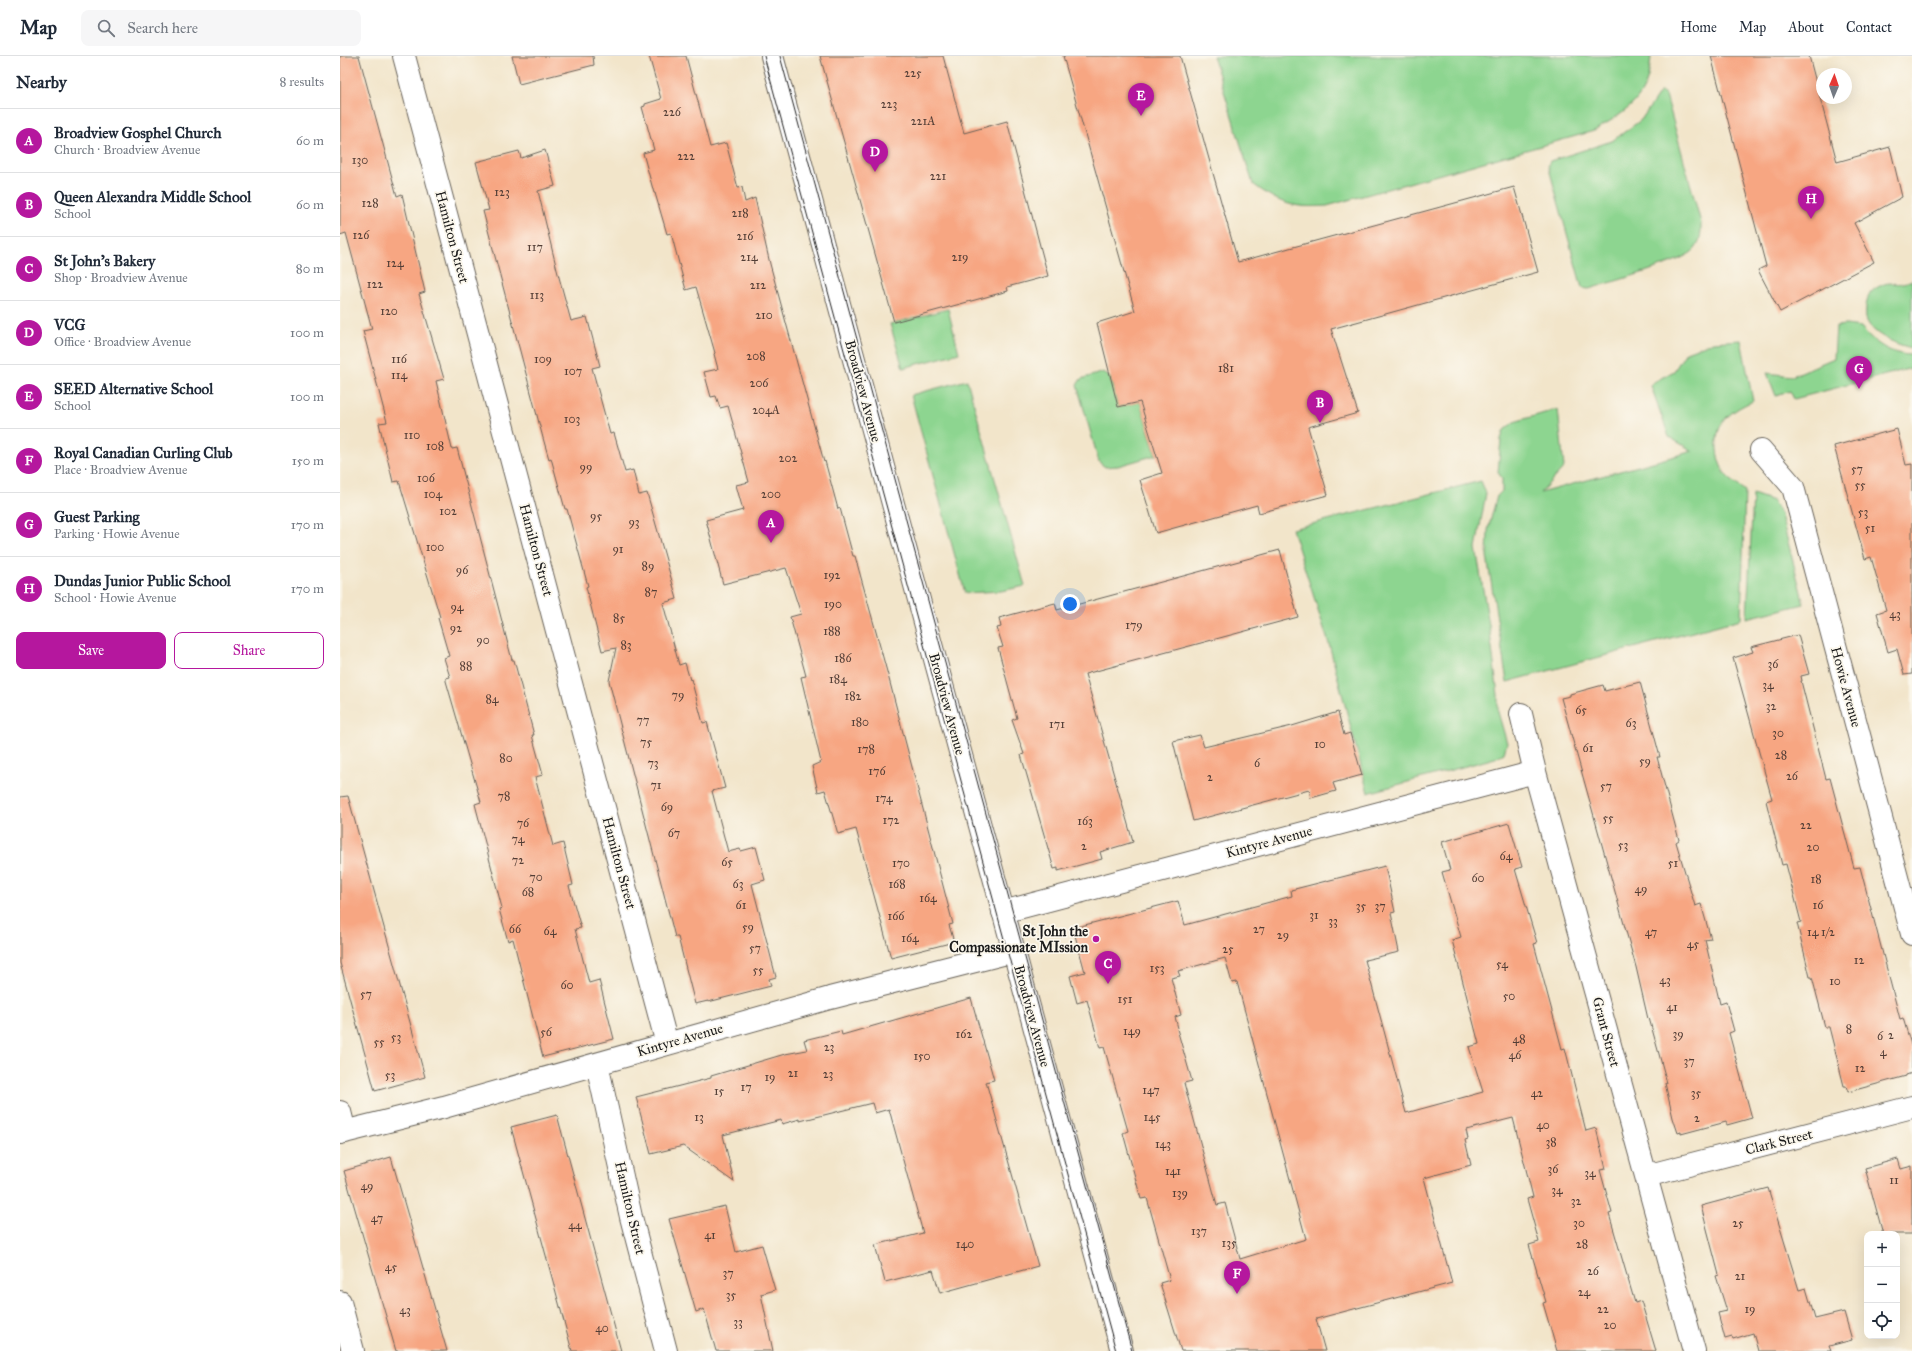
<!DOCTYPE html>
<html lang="en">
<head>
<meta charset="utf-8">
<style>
	:root { --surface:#fff; --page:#f6f6f7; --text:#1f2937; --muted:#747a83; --line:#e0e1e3; --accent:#b5179e }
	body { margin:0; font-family:"IM FELL Great Primer",serif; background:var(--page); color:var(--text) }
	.controls { position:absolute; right:12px; bottom:12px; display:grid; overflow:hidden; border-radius:8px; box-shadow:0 4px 16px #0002 }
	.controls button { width:36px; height:36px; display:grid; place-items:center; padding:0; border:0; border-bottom:1px solid var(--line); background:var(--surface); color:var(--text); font:20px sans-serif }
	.compass { position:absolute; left:1476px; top:12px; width:36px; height:36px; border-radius:50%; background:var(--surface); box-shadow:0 4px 16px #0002; rotate:2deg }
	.you { position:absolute; left:730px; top:548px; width:14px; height:14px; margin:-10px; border:3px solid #fff; border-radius:50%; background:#1a73e8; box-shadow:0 0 0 6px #1a73e833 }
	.badge { display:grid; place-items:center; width:26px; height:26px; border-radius:50%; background:var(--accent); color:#fff; font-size:13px; font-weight:700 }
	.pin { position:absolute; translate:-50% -33px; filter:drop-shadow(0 1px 2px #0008) }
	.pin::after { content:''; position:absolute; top:21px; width:14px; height:12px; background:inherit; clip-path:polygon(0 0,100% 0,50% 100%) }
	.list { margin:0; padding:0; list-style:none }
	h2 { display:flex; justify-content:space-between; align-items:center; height:52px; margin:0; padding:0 16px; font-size:17px }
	h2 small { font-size:13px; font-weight:400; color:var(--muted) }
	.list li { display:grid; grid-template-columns:26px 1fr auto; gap:12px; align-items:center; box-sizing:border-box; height:64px; padding:0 16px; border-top:1px solid var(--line) }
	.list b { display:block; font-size:15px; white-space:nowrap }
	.list p { margin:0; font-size:13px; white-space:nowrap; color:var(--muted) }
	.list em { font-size:13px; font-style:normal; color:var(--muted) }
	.actions { display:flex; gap:8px; padding:12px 16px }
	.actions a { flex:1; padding:9px 0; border:1px solid var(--accent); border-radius:8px; text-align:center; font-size:14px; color:var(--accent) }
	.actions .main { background:var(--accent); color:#fff }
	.icon { flex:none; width:22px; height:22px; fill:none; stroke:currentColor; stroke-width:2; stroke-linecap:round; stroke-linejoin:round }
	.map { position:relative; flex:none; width:1572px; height:1295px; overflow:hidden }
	header { display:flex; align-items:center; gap:24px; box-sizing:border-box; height:56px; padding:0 20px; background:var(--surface); border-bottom:1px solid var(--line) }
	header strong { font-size:19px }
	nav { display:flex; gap:22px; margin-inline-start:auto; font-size:14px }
	.search { width:280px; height:36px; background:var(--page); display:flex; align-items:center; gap:10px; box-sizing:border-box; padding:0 14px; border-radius:8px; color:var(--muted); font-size:15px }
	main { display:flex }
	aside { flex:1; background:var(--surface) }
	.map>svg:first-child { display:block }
	.green { fill:#8dd590; stroke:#547856 }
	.building { fill:#f7a682; fill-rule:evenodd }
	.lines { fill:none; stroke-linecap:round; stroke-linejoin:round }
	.minor-casing { stroke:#676259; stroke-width:24 }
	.secondary-casing { stroke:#676259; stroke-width:24 }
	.minor { stroke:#fff; stroke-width:22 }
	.secondary { stroke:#fff; stroke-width:22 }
	.tram { stroke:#1c1c1c; stroke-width:1 }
	.poi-dot { fill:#b5179e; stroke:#fbf7ec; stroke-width:1.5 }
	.labels { text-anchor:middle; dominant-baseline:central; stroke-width:3.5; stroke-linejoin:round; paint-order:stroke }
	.number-label { font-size:12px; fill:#533e36 }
	.street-label { font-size:14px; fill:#1c1c1c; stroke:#fbf7ec }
	.poi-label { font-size:14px; font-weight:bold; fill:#1c1c1c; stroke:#fbf7ec; text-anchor:end }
</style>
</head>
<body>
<header>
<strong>Map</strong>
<div class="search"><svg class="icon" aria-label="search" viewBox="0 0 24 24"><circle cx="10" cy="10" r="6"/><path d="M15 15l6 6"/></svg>Search here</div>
<nav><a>Home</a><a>Map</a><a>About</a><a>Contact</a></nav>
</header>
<main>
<aside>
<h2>Nearby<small>8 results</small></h2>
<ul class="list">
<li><span class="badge">A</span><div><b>Broadview Gosphel Church</b><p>Church · Broadview Avenue</p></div><em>60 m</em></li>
<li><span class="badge">B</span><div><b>Queen Alexandra Middle School</b><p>School</p></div><em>60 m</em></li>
<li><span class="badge">C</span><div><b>St John's Bakery</b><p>Shop · Broadview Avenue</p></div><em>80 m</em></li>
<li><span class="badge">D</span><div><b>VCG</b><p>Office · Broadview Avenue</p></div><em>100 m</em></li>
<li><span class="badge">E</span><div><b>SEED Alternative School</b><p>School</p></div><em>100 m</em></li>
<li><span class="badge">F</span><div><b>Royal Canadian Curling Club</b><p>Place · Broadview Avenue</p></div><em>150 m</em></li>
<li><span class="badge">G</span><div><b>Guest Parking</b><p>Parking · Howie Avenue</p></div><em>170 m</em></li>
<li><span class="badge">H</span><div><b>Dundas Junior Public School</b><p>School · Howie Avenue</p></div><em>170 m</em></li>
</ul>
<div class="actions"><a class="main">Save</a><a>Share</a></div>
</aside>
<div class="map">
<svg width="1572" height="1295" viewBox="0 0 1572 1295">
	<rect width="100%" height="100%" fill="#fbf7ec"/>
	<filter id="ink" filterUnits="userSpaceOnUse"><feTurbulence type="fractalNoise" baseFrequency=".025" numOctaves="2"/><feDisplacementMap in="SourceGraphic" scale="8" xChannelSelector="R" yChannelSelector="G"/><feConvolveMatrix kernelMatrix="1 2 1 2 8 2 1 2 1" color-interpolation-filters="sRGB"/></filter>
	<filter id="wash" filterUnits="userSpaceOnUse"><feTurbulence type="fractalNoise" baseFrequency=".012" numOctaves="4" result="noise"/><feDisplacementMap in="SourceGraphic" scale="16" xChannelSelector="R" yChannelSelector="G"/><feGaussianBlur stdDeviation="0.9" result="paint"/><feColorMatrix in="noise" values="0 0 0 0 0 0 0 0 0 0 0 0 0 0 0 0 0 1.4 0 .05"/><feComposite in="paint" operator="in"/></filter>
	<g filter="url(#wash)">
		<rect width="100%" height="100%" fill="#f2e5ca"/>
		<path class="green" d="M873,0H1311C1308,45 1289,53 1254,75L987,150C953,152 941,149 913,128Z
			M1321,35L1326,39L1361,167C1361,177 1361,185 1355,193C1346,206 1268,227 1249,233L1242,232L1208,109L1210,105L1272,85L1301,64Z
			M1572,224V292C1558,289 1534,280 1527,265C1525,261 1526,255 1526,250C1528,238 1531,234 1542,229C1549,225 1556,229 1563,227C1566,227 1569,225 1572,224Z
			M608,253L619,297L563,312L550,268Z
			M1506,269L1521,271C1534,287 1551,299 1572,299V312L1454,343L1450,335L1436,340L1427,317L1452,320L1494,302L1496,270Z
			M1401,284L1413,345C1404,349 1394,354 1387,361C1372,375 1375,404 1386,419C1391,425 1399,430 1405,435L1401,563L1167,626L1147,500L1148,474L1157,440L1162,435V423L1158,416L1161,383L1164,374L1174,366L1218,353L1224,411L1200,437L1353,395L1329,381L1311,330L1314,326L1334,315L1346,296L1373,286Z
			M764,316L770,322L778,351L800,346L816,399L778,410L765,411L759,406L737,329L741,323Z
			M627,324L685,530L661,535L625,537L571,339Z
			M1141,425L1146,437L1136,492L1149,569L1158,639V656L1167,687L1164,697L1155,702L1028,737L989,588L952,473Z
			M1413,438L1433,445L1441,459L1464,548L1407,562Z"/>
		<g id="blocks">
			<path class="building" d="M0,0H19L57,140L62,138L85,236L79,238L104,323L96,325L112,393L117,392L172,604H174L194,679H192L203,719L195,721L213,790L223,787L233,829L229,830L241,872L235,873L249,927L259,924L274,983L203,1001L173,883L168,885L159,853L162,852L135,748L141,746L106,625V622L110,621L104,602L109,600L98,562L100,561L59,425L53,426L39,367L47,366L23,275L32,273L6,177L0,179Z
				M172,0H253L254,9L179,28Z
				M309,0H346L370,91L386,87L398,132L402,131L405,146L415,142L430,208L484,406L485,405L498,453L500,452L513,500H515L549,623L613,868L609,869L614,886L551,902L516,773L498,778L485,734L478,736L472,710L481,706L461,621L466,620L450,561L461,558L446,512L383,528L366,464L403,454L396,429L409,426L388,350L380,352L376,340L371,341L364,316L378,313L374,298L375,297L356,231L346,234L331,177L327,178L315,137H314L303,97L314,94L302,51L305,50V48L321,43Z
				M480,0H603L624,77L667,65L708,220L667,231L668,235L554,266Z
				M723,0H840L898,206L1174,131L1198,216L991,273L1018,357L968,371L988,439L919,457L917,449L816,477L800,424L822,417L800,346L778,351L757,267L795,255Z
				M1371,0H1469L1497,106L1550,91L1562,141L1514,167L1534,206L1440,256L1418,214L1426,210Z
				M205,94L215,130L198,135L217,214L231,265L247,261L260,310L252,312L270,378L274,377L285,416L293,414L299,439L307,437L337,543L323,547L339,609L345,607L350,624L351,623L363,667L367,666L385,732L372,735L388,796L400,793L401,795L416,791L425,824L412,828L436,921L429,923L431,930L368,946V945L355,948L338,881H335L269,625L276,592L262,595L246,531L248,530L227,453H225L211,402L209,403L203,382L143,155L149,154L136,106L179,95L181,102Z
				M1557,373L1566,409L1572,408V618L1564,619L1557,593L1548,596L1537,557L1546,554L1531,501L1525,503L1494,390Z
				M940,494L958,561L745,618L793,786L760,796L762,803L718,815V812L714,813L681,699L684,698L672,664L677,662L658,592L663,591L657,572L661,571L659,562L715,547L717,554Z
				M1458,579L1469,618L1461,620L1462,625H1461L1486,723L1490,722L1514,812L1520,811L1560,963L1563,962L1572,992V1017L1566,1019V1020L1508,1036L1506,1030H1504L1489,971H1485L1472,921H1470L1457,867L1461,866L1446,808L1442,809L1426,745L1432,743L1393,602L1413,596L1411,591Z
				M1300,626L1320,701H1317L1339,784L1336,786L1355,850L1361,848L1371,883L1365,884L1380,948L1386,946L1394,975L1389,977L1412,1062L1387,1069L1386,1066L1341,1078V1076L1338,1077L1333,1062L1325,1027H1327L1309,962L1308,963L1296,911L1221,642L1230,640V638L1263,629L1265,635Z
				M998,656L1004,679L1010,677L1022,719L993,727L996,735L971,742L969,734L853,765L833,685L860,679L864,691L952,670Z
				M8,740L85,1021L35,1035L0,907V741Z
				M1169,767L1182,811L1175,813L1197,887L1194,888L1213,959L1222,993L1225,992L1246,1075L1256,1072L1266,1113L1260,1114L1272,1157L1269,1158L1295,1247L1301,1245L1316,1295H1217L1203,1247L1206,1246L1189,1189L1199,1186L1187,1143L1193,1141L1173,1062L1126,1074L1128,1083L1125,1084L1131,1109L1084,1122L1112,1227L976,1263L985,1295H841L820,1227L830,1224L807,1142L801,1143L783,1077L788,1075L764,991L760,992L747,944L737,947L730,920L745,916L733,872L838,845L845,869L952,840L951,834L1045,810L1055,856L1051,857L1059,896L1025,904L1066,1057L1143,1036L1129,991L1139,988L1112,884L1121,881L1102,816L1110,814L1102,786ZM885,902L892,927L897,926L966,1183L900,1203L885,1147L877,1149L844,1027L852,1025L837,973L838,972L835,961L841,959L831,922L840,920L838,915Z
				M631,942L654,1024L646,1026L698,1210L600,1237L593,1214L545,1226L535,1189L583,1177L549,1053L535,1057L532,1047L460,1065V1063L442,1068L441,1064L383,1079L394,1126L343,1090L311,1098L296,1041L371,1022V1020L445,998L467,994L464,984L501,975L502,979Z
				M217,1059L281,1295H232L171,1071Z
				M51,1101L107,1295H56L4,1115Z
				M1558,1103L1561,1113L1572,1110V1178H1543L1525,1112Z
				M1428,1132L1459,1234L1466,1232L1475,1263L1504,1256L1512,1284L1489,1290L1491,1295H1418L1413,1277L1393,1283L1392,1281L1385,1283L1378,1257L1387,1255L1376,1220L1379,1219L1361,1150Z
				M385,1150L396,1196L422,1189L435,1234L421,1238L433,1295H376L364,1253L356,1256L329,1163Z"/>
		</g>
	</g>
	<g filter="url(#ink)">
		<use href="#blocks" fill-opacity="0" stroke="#676259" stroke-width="1"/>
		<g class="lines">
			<defs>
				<path id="minor" d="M64,0L327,988
					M1421,394L1453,431L1572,878
					M1181,658L1195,716L1354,1295
					M663,856L1195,716
					M257,1008L291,1161L326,1295
					M0,1056L5,1076
					M0,1077L104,1051L490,942L674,895
					M1306,1120L1572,1051
					M0,1246L13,1295"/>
				<path id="secondary" d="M432,0L782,1295"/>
			</defs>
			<use href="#minor" class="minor-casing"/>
			<use href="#secondary" class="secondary-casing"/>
			<use href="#minor" class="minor"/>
			<use href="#secondary" class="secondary"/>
			<path class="tram" d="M424,0L776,1295
				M440,0L792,1295"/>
		</g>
	</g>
	<circle class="poi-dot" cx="756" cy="883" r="4"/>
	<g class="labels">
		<g class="number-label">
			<text x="573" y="17">225</text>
			<text x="549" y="48">223</text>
			<text x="332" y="56">226</text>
			<text x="583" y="65">221A</text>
			<text x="346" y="100">222</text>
			<text x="20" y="104">130</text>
			<text x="598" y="120">221</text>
			<text x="162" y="136">123</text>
			<text x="30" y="147">128</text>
			<text x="400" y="157">218</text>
			<text x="21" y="179">126</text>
			<text x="405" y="180">216</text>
			<text x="195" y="191">117</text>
			<text x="409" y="201">214</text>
			<text x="620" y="201">219</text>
			<text x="55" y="207">124</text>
			<text x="35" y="228">122</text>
			<text x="418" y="229">212</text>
			<text x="197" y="239">113</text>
			<text x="49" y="255">120</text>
			<text x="424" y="259">210</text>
			<text x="416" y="300">208</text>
			<text x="59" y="303">116</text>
			<text x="203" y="303">109</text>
			<text x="886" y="312">181</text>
			<text x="233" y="315">107</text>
			<text x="59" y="319">114</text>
			<text x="419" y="327">206</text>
			<text x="426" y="354">204A</text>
			<text x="232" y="363">103</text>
			<text x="72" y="379">110</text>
			<text x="95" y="390">108</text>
			<text x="448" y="402">202</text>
			<text x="246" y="411">99</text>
			<text x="1517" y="413">57</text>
			<text x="86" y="422">106</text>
			<text x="1520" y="429">55</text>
			<text x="93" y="438">104</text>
			<text x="431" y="438">200</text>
			<text x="108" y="455">102</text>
			<text x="1523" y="456">53</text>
			<text x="256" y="460">95</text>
			<text x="294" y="466">93</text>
			<text x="1530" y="472">51</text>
			<text x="95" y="491">100</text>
			<text x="278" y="493">91</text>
			<text x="308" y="510">89</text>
			<text x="122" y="514">96</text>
			<text x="492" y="519">192</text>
			<text x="311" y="536">87</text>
			<text x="493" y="548">190</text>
			<text x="117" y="551">94</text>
			<text x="1555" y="558">43</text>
			<text x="279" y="562">85</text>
			<text x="794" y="569">179</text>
			<text x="116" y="572">92</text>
			<text x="492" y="575">188</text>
			<text x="143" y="584">90</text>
			<text x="286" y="589">83</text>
			<text x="503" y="602">186</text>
			<text x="1433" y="608">36</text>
			<text x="126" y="610">88</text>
			<text x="498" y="623">184</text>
			<text x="1428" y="629">34</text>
			<text x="338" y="639">79</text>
			<text x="513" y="640">182</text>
			<text x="152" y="643">84</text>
			<text x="1431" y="650">32</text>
			<text x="1241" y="654">65</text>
			<text x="303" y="664">77</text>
			<text x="520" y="666">180</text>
			<text x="1291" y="667">63</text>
			<text x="717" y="668">171</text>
			<text x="1438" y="677">30</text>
			<text x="306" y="686">75</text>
			<text x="980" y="688">10</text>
			<text x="1248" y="692">61</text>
			<text x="526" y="693">178</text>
			<text x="1441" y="699">28</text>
			<text x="166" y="702">80</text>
			<text x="1305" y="705">59</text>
			<text x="313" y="707">73</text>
			<text x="917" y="707">6</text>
			<text x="537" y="715">176</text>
			<text x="1452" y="720">26</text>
			<text x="870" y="721">2</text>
			<text x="316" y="729">71</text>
			<text x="1266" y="730">57</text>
			<text x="164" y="740">78</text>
			<text x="544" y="742">174</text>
			<text x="327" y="751">69</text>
			<text x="1268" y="762">55</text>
			<text x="551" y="764">172</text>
			<text x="745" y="765">163</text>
			<text x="183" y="767">76</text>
			<text x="1466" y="769">22</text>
			<text x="334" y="777">67</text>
			<text x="178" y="783">74</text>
			<text x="1283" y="789">53</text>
			<text x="744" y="790">2</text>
			<text x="1473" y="791">20</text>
			<text x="1166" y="800">64</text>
			<text x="178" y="804">72</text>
			<text x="387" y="806">65</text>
			<text x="561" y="807">170</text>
			<text x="1333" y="807">51</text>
			<text x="196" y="821">70</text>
			<text x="1138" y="822">60</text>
			<text x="1476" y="823">18</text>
			<text x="398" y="828">63</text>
			<text x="557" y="828">168</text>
			<text x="1301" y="833">49</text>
			<text x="188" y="836">68</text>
			<text x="588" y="842">164</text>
			<text x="401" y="849">61</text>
			<text x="1478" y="849">16</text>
			<text x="1021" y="850">35</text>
			<text x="1040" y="850">37</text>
			<text x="974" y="859">31</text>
			<text x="556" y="860">166</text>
			<text x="993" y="865">33</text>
			<text x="408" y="871">59</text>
			<text x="175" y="873">66</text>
			<text x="919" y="873">27</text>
			<text x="210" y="875">64</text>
			<text x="1311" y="876">47</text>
			<text x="1481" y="876">14 1/2</text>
			<text x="943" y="879">29</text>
			<text x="570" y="882">164</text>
			<text x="1353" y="888">45</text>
			<text x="415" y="892">57</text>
			<text x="888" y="893">25</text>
			<text x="1519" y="904">12</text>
			<text x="1162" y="908">54</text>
			<text x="817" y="912">153</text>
			<text x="418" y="914">55</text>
			<text x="1325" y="924">43</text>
			<text x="1495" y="925">10</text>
			<text x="227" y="929">60</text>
			<text x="26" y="938">57</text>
			<text x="1169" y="940">50</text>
			<text x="785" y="943">151</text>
			<text x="1332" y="951">41</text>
			<text x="1509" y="973">8</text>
			<text x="792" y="975">149</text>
			<text x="206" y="976">56</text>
			<text x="624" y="978">162</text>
			<text x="1338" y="978">39</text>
			<text x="1551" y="979">2</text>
			<text x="1540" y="980">6</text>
			<text x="56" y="981">53</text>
			<text x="1179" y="983">48</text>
			<text x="39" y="986">55</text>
			<text x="489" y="991">23</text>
			<text x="1543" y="996">4</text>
			<text x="1175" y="999">46</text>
			<text x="582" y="1000">150</text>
			<text x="1349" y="1005">37</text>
			<text x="1520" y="1012">12</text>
			<text x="453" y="1017">21</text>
			<text x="488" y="1018">23</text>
			<text x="50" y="1019">53</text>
			<text x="430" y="1021">19</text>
			<text x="406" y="1031">17</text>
			<text x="811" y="1034">147</text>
			<text x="379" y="1035">15</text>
			<text x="1197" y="1037">42</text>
			<text x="1356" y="1037">35</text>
			<text x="359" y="1061">13</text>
			<text x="812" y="1061">145</text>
			<text x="1357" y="1062">2</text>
			<text x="1203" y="1069">40</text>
			<text x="1211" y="1086">38</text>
			<text x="823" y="1088">143</text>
			<text x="1213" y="1113">36</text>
			<text x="833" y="1115">141</text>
			<text x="1250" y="1117">34</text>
			<text x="1554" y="1124">11</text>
			<text x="27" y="1130">49</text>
			<text x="1217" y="1134">34</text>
			<text x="840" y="1137">139</text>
			<text x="1236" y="1145">32</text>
			<text x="37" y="1162">47</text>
			<text x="1239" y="1167">30</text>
			<text x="1398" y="1167">25</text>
			<text x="235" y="1169">44</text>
			<text x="859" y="1175">137</text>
			<text x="370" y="1179">41</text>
			<text x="889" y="1187">135</text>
			<text x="625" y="1188">140</text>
			<text x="1242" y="1188">28</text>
			<text x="51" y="1211">45</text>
			<text x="1253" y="1215">26</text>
			<text x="388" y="1217">37</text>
			<text x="1400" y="1220">21</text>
			<text x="1244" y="1236">24</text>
			<text x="391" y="1239">35</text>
			<text x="1263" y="1253">22</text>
			<text x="1410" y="1253">19</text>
			<text x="65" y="1254">43</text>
			<text x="398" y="1266">33</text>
			<text x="1270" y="1269">20</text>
			<text x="262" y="1272">40</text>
		</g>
		<g class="street-label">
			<text transform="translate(112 181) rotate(75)">Hamilton Street</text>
			<text transform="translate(523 335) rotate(75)">Broadview Avenue</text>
			<text transform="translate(196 494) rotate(75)">Hamilton Street</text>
			<text transform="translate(1506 631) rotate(75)">Howie Avenue</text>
			<text transform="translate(607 648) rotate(75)">Broadview Avenue</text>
			<text transform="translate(929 786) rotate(-15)">Kintyre Avenue</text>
			<text transform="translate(279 807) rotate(75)">Hamilton Street</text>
			<text transform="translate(692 960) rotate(75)">Broadview Avenue</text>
			<text transform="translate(1266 976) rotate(75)">Grant Street</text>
			<text transform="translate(340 984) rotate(-16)">Kintyre Avenue</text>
			<text transform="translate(1439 1086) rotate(-14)">Clark Street</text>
			<text transform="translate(290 1152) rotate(77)">Hamilton Street</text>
		</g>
		<g class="poi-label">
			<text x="748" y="875">St John the<tspan x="748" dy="16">Compassionate MIssion</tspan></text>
		</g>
	</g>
</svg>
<div class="controls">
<button>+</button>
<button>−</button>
<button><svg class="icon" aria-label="locate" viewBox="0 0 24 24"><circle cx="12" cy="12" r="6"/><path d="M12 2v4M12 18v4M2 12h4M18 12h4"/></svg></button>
</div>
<svg class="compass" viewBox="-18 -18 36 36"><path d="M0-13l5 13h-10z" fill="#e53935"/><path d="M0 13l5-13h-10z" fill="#747a83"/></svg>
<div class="you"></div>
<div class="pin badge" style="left:431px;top:487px">A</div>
<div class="pin badge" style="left:980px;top:367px">B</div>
<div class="pin badge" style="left:768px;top:928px">C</div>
<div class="pin badge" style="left:535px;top:116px">D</div>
<div class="pin badge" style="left:801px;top:60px">E</div>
<div class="pin badge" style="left:897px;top:1238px">F</div>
<div class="pin badge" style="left:1519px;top:333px">G</div>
<div class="pin badge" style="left:1471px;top:163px">H</div>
</div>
</main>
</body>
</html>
